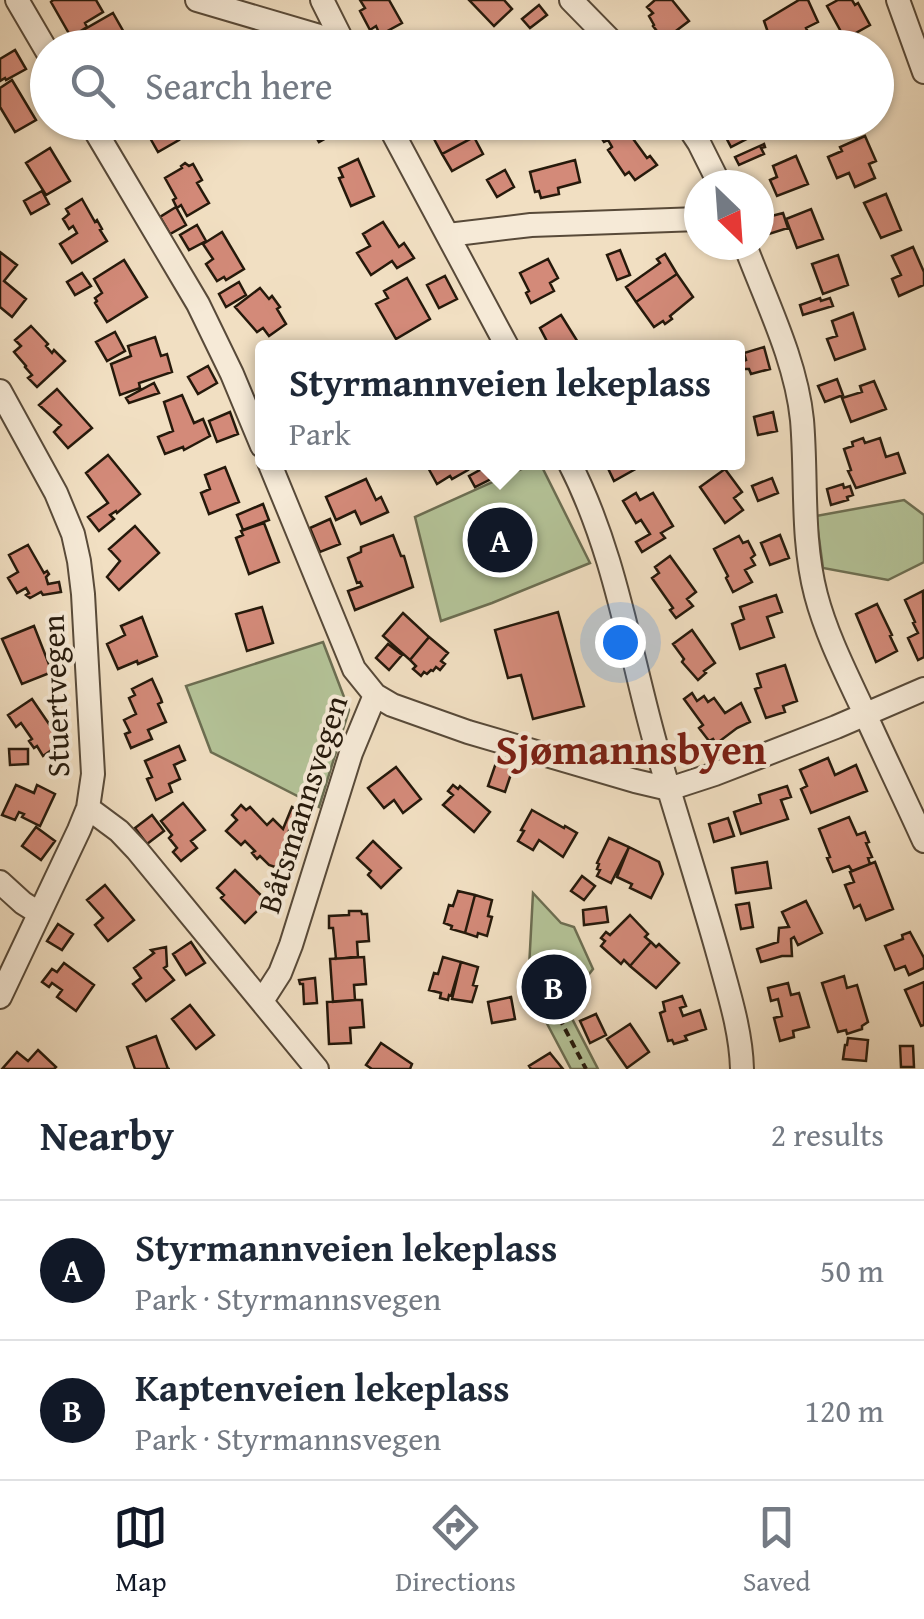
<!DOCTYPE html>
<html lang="en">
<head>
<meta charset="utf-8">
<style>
	:root { --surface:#fff; --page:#f6f6f7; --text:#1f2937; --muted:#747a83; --line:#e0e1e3; --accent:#111827 }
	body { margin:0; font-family:"Gentium Book Plus",serif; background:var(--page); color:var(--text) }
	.compass { position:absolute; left:684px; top:170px; width:90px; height:90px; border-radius:50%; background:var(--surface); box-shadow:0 2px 8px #0004; rotate:155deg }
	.you { position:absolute; left:620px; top:642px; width:35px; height:35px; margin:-25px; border:8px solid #fff; border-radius:50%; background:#1a73e8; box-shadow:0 0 0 15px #1a73e833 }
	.badge { display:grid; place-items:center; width:65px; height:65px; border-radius:50%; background:var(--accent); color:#fff; font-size:32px; font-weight:700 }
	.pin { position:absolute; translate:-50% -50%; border:5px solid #fff; box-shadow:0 2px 10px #0006 }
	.popup { position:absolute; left:255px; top:340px; width:490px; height:130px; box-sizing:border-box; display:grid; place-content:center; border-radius:10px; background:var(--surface); filter:drop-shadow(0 2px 8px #0005); font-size:32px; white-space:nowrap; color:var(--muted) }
	.popup b { font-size:38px; color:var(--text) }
	.popup::after { content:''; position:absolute; left:50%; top:100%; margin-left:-20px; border:20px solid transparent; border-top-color:var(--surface) }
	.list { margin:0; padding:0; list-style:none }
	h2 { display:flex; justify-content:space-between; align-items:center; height:130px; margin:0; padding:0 40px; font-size:42px }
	h2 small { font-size:32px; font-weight:400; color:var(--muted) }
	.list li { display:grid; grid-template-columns:65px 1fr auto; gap:30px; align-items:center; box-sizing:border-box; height:140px; padding:0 40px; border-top:2px solid var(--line) }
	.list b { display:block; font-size:38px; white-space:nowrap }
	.list p { margin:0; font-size:32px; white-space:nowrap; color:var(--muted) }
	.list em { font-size:32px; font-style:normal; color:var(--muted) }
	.icon { flex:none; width:55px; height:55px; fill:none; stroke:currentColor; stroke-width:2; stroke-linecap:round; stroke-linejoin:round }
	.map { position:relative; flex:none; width:924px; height:1069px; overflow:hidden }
	.search { position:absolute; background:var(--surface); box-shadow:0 2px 8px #0004; left:30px; right:30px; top:30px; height:110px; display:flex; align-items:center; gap:25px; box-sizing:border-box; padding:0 35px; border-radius:55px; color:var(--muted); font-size:38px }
	.sheet { height:410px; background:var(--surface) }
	nav { display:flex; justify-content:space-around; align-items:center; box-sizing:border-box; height:140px; border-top:2px solid var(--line); background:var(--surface); font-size:28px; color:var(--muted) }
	nav a { display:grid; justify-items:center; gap:5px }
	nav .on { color:var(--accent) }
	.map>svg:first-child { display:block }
	.green { fill:#b4c398; stroke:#6c6e52; stroke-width:2.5 }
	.building { fill:#d38a79; stroke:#25190b; stroke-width:2.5 }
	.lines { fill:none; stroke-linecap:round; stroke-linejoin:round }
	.minor-casing { stroke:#584a39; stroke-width:26 }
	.path { stroke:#25190b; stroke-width:4; stroke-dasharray:8 5; stroke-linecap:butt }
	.minor { stroke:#f6ead7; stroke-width:22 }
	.labels { text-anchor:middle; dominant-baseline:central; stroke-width:8; stroke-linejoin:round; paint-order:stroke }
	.street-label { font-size:32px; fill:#25190b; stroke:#f6ead7 }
	.district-label { font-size:42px; font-weight:bold; fill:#7a1f14; stroke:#f6ead7 }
</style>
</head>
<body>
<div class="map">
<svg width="924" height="1069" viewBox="0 0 924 1069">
	<rect width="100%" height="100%" fill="#f1dfc2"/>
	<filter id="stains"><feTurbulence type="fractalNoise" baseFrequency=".002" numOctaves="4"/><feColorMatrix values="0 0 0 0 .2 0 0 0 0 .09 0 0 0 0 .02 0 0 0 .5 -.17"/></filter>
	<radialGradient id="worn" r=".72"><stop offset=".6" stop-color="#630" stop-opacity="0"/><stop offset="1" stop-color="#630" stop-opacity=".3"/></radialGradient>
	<path class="green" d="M537,462L540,463L590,563L492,603L441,621L415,517Z
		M904,500L924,515V562L888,580L823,568L816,516Z
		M323,642L349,710L319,807L211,752L186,686Z
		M533,893L561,923L574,927L593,969L565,1005L598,1069H571L544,1018L527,1006Z"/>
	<path class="building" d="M53,0H96L103,12L85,23L87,27L71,37L51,2Z
		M360,0H389L402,23L380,35L376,26L370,30L360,11L365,8Z
		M469,0H504L512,9L494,26Z
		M655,0H672L689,21L664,40L653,26L654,25L649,16L653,13L647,7Z
		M799,0H808L818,22L806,28L815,46L777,48L775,43L772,44L764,21Z
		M838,0H852L855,5L858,3L870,25L845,39L827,6Z
		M539,5L547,15L530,28L522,19Z
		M113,13L126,36L116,43L119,48H77L71,37Z
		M15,50L26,69L6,80L5,78L0,81V59Z
		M12,80L36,120L15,132L0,107V88Z
		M141,122H175L179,129L175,132L179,140L158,152Z
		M304,122H342L343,125L335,129L337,132L319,142L309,125L306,126Z
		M459,122H466L474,137L442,154L433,137Z
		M609,122L628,124L635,134L631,136L647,158L650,156L657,165L635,180L629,172L625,175L608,150L612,147L608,140L604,142L597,131Z
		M723,122H770L772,126L731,147L719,124Z
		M865,136L876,161L869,164L875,178L855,187L849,173L837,178L828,157L842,151L840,147Z
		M474,137L483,154L452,171L442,154Z
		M764,144L765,147L761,148L764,154L739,165L735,157Z
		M50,148L70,181L46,195L26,163Z
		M796,156L808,184L777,196L770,180L777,177L773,166Z
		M358,159L374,196L351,206L339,178L343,177L339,168Z
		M575,160L580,182L558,188L559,194L541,198L539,191L535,192L530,172Z
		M185,163L189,166L193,164L202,180L197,183L209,203L187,216L181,205L177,208L173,200L176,198L165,178L182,168L181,166Z
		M505,170L514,187L497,197L487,180Z
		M42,191L49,204L31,214L24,201Z
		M886,194L901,230L881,238L864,203Z
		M82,199L95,222L97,220L102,229L100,230L107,241L72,263L60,244L77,233L73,226L69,229L63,219L69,214L66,209Z
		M176,207L186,225L170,234L160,217Z
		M811,209L823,239L797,248L786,219Z
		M783,213L788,228L769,234L764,218Z
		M383,222L399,247L404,243L414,258L397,268L392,261L371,275L357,253L370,246L363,234Z
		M197,225L206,241L189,250L180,235Z
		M222,232L244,269L226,280L224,277L217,281L206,264L213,259L203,244Z
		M913,247L924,272V285L899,296L892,279L901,275L892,256Z
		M620,250L630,275L617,280L607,255Z
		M0,252L17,265L4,281L26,299L12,317L0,307Z
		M665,254L677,274L636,302L626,287L660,263L657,259Z
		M838,255L848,285L823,294L812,264Z
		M548,259L558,278L550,283L554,291L531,303L526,293L529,291L520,273Z
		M124,260L147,297L107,322L95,303L97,301L95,298L102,293L94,279Z
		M82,273L91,286L75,295L67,282Z
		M677,274L693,297L670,316L672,319L665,324L663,321L654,327L636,302Z
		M445,276L457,299L439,308L427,285Z
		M407,278L430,319L396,339L376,304L388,298L384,291Z
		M239,282L246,295L226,307L219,294Z
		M260,288L269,299L272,296L280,307L277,309L286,324L269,336L263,328L257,332L235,307Z
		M820,298L821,301L830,298L833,306L803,315L800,305Z
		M853,313L865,349L835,360L827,339L837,336L832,321Z
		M561,315L581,347L580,348H551L549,345L540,328Z
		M31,326L48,344L46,346L52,353L54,350L65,361L37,387L28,378L32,375L25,367L26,366L14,352L21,346L15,340Z
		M115,332L125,351L107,361L96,342Z
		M155,337L161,356L167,354L172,372L139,383L140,388L120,395L111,364L131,356L128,346Z
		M764,347L770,369L751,374L749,369H743L741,362L746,360L744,353Z
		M208,366L217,383L198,394L188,377Z
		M837,379L843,395L825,402L818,386Z
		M874,381L886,409L851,422L842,398L862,392L860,386Z
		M154,383L159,393L129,403L126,398Z
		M57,389L92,428L68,448L54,432L61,425L39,405Z
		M182,395L194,423L203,419L210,436L184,450L183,447L165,454L158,437L173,431L164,402Z
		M230,412L238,434L217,442L209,421Z
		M773,412L777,431L758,435L754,417Z
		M863,438L865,443L880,438L886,457L898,453L905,473L856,488L848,471L851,470L844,449L853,446L852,442Z
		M108,455L140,494L117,513L116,511L110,515L114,519L99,531L88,517L108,503L86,473Z
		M429,462H464L468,470L452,479L450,476L437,484L426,464Z
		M605,462H648L614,481Z
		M489,465L495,477L475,487L469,476Z
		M225,467L239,502L209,514L201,493L210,489L205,475Z
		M725,469L742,492L734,498L743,510L725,523L700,487Z
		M772,478L778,493L758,501L752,486Z
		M366,479L376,500L381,497L388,512L361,524L355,511L336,520L326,497Z
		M843,484L844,488L850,486L853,495L847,497L848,500L831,505L827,489Z
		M636,493L640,500L653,493L673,526L661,533L665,538L642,552L636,542L650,534L641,520L636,523L623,501Z
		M263,504L269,520L243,530L237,515Z
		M330,519L340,544L320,552L310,528Z
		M264,523L279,562L249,574L236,538L243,535L241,531Z
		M135,526L159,553L119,590L107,577L120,561L109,549Z
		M393,535L401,556H404L413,587L355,610L348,591L362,586L360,582L357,583L348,558L361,552V547Z
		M780,535L789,558L770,565L761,543Z
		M739,536L743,543L748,541L755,555L751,558L755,565L745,570L752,582L733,592L726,578L728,576L714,549Z
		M28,545L44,573L47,571L49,574L46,577L48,584L59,582L61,592L43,595L41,592L30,598L26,595L29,593L26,588L17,593L8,578L18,572L9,555Z
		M670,556L696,592L687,599L693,606L676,618L670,610L673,608L652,578L659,573L655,567Z
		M923,591L924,657L918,660L908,638L918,633L913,623L915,622L905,600Z
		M776,595L782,612L767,617L774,637L740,649L732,624L744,619L740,607Z
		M877,604L892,635L890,636L897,651L876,662L856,614Z
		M262,607L273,643L247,651L236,614Z
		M558,612L584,706L533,719L521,675L508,678L495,630Z
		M403,613L429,637L410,660L383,636Z
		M142,617L157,656L138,664L137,661L118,669L107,644L125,635L121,626Z
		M34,626L52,672L22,684L2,639Z
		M692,630L715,663L704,671L706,673L698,680L682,662L684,659L673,644Z
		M429,637L448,653L441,661L445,664L440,670L436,667L433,671L431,670L427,674L424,672L421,676L413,669L416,666L410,660Z
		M388,644L402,655L389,670L376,658Z
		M785,665L797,701L783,706L785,712L766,718L755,689L761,687L757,674Z
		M152,679L161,699L162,702L158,704L166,722L148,730L152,739L131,748L125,734L130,732L124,720L136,714L129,698L135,695L132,689Z
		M692,693L697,701L704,696L708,702L714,698L725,713L741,703L750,722L737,728L716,744L713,739L709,741L699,728L703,725L684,699Z
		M32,699L64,746L55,752L53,749L43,756L37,746L34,748L29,741L32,739L21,723L16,727L8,715Z
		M179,746L185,760L174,765L180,779L169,784L172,792L156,800L147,779L152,777L145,761Z
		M9,749H28V764L10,765Z
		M828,758L835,775L856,765L867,791L811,813L801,789L807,786L800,770Z
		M497,760L514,765L505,792L488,786Z
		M396,767L421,799L403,813L394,800L384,808L368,788Z
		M16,785L34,793L37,785L55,794L40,826L22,817L24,814L19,812L15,820L2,815Z
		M453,785L458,789L460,786L490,812L474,832L443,805L453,795L448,791Z
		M787,786L791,797L781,800L788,819L741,834L734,812L761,803L759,795Z
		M183,803L205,830L191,841L197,848L181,861L173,852L177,848L169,838L172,835L161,821Z
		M241,805L246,810L250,807L267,825L273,819L283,829L292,807L299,810L285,839L296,849L287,858L290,861L285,866L282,863L278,868L269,865L260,856L257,859L252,853L255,851L245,841L241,845L226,831L237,820L232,815Z
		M532,810L564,828L565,826L577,833L563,857L539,840L533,850L518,841L524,831L521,830Z
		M152,815L164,831L147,844L135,828Z
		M849,817L857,835L865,832L869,842L866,843L872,857L868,858L870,864L852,871L849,866L833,872L827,858L830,857L819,829Z
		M728,818L734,836L714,842L709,824Z
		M36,827L55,841L41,860L22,846Z
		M609,838L629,847L611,883L597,876L600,870L597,869L599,864L597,863Z
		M373,841L401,868L381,888L368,875L371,871L357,858Z
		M629,847L659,862L663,874L651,898L630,888L632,884L617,877Z
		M767,862L771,888L736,893L732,868Z
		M875,862L893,909L866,920L860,905L854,908L845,885L854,882L850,872Z
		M235,870L267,901L245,923L221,898L224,895L217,888Z
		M582,876L595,886L584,900L571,891Z
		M105,885L134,920L108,941L95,925L103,918L87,900Z
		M458,891L475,895L465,933L451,929L452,926L444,923L449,905L453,906Z
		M475,895L492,900L488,916L492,917L487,936L478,933L477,937L465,933Z
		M806,901L822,933L798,945L794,937L791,939L792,956H782L761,962L757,949L778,942L779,928L789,927L782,912Z
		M749,903L753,927L741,929L736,905Z
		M606,907L608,922L584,925L583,910Z
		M349,911H361L362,914H367L369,941L357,942L358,957L336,959L333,928H329V916L349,915Z
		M630,915L648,934L645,937L651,942L630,966L624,960L621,964L601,946L605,941L601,938L606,932L610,935Z
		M58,924L73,934L62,950L47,941Z
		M910,932L924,958V968L909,975L905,966L895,970L885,946L903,939L902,935Z
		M191,942L205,963L186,975L173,954Z
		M651,942L656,947L659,944L679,963L656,988L630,966Z
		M166,947L167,966L164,968L174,980L146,1001L133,984L141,978L134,968L154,953L151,950Z
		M364,957L366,984L354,985L355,1000L333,1002L330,959Z
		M443,957L461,962L451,996L449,995L448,1000L440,998L441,993L429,990L434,973L438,974Z
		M461,962L478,967L473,985L477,986L472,1002L452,999Z
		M64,963L94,985L76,1011L57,997L62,990L52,983L49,987L42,982L52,969L57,972Z
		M844,976L847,988L857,985L868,1022L862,1026V1029L847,1034L846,1030L838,1032L822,983Z
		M315,978L317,1003L304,1004L303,984H300L299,980Z
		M924,982V1025L921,1026L905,990Z
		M788,983L791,995L799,993L809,1027L793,1031L794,1037L780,1041L774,1018L782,1016L778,999L771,1001L768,988Z
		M682,996L686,1006L680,1008L683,1016L700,1010L706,1029L685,1036L687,1040L674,1044L672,1040L668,1041L660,1013L665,1011L663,1002Z
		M511,997L515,1019L492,1023L488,1002Z
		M355,1000H362L364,1027L350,1028L351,1043L329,1044L327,1002Z
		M190,1005L214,1035L196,1049L172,1019Z
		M596,1014L606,1035L590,1043L580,1021Z
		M630,1024L649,1052L627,1068L607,1039Z
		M156,1036L168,1069H170H135L127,1047Z
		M848,1038L868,1040L866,1061L843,1059L845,1045H847Z
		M381,1043L412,1064L410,1069H372L366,1065Z
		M900,1046H913L914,1067H901Z
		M38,1050L56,1067L54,1069H2L17,1052L28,1061Z
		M550,1053L563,1069H531L529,1066Z"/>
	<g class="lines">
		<defs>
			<path id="minor" d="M17,0L48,53
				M197,0L316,35L343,48
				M322,0L346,48
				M571,0L618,48
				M898,0L924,72
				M90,122L198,304L232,374L262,446
				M387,122L508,348
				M685,122L699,143L720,185
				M448,235L531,225L699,219
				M745,245C766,301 796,360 802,420C807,478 801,538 816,595C827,637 848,677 866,716C885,758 905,799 924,841
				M0,391L56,493L73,534L79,561L83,594L93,774L88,808L79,830L0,997
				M569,462C616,553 630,656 658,753C678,821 700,889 719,957C729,994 741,1031 742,1069
				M375,695L392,705L468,732L635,781L669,789L715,774L836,727L924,689
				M88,808L119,831L137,850L317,1069
				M0,882L23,903L39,913
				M262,1001L280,973L291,945L351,753L375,695L354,669L269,462"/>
		</defs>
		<use href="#minor" class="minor-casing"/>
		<path class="path" d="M553,1006L586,1069"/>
		<use href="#minor" class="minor"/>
	</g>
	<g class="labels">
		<g class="street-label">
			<text transform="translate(55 696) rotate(-92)">Stuertvegen</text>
			<text transform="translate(302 804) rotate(-72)">Båtsmannsvegen</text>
		</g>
		<g class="district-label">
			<text x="631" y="748">Sjømannsbyen</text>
		</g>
	</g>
	<rect width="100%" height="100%" filter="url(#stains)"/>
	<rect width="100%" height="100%" fill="url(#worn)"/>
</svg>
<svg class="compass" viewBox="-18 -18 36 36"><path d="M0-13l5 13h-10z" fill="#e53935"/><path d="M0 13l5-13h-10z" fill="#747a83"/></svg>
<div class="you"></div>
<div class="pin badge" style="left:500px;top:540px">A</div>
<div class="popup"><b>Styrmannveien lekeplass</b>Park</div>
<div class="pin badge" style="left:554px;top:987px">B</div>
<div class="search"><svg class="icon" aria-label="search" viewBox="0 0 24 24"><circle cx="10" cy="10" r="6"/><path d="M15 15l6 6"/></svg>Search here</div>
</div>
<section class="sheet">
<h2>Nearby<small>2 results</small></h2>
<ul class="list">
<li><span class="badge">A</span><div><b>Styrmannveien lekeplass</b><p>Park · Styrmannsvegen</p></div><em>50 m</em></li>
<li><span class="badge">B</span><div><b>Kaptenveien lekeplass</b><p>Park · Styrmannsvegen</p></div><em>120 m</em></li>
</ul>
</section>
<nav>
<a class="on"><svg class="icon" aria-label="map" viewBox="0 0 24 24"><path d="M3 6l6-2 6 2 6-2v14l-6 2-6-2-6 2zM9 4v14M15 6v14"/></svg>Map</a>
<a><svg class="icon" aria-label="directions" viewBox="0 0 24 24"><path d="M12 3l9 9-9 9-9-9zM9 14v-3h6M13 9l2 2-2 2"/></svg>Directions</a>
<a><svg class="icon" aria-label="saved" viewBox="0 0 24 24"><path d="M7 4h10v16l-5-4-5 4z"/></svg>Saved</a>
</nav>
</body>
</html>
